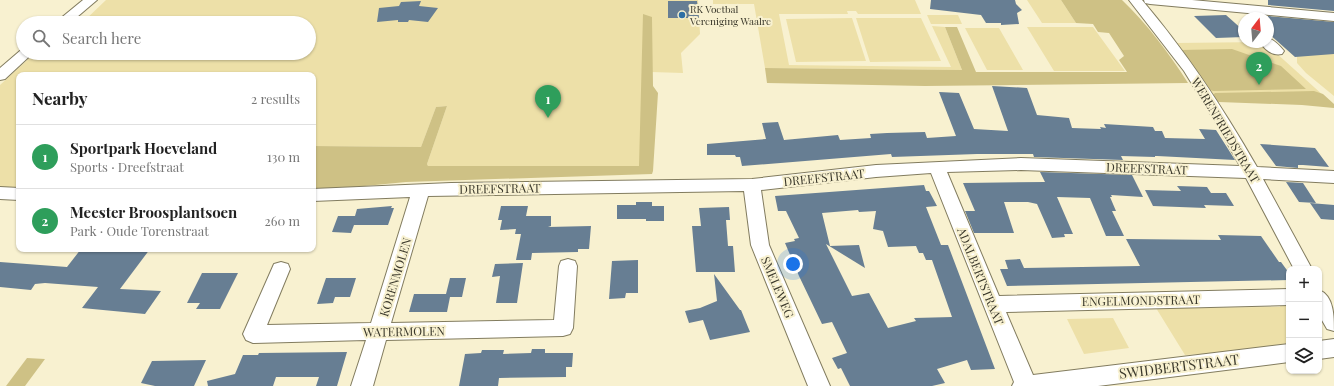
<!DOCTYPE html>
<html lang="en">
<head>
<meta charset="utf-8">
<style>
	:root { --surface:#fff; --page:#f2f2f2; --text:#222; --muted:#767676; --line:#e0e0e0; --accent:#0b8043 }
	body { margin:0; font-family:"Playfair Display",serif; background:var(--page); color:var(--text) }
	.controls { position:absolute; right:12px; bottom:12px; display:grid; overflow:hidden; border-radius:8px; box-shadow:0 1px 3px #0004 }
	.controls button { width:36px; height:36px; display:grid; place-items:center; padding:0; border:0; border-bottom:1px solid var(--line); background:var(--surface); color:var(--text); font:20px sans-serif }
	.compass { position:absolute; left:1238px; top:12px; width:36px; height:36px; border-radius:50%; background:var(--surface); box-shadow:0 1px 3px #0004; rotate:16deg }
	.you { position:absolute; left:793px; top:264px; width:14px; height:14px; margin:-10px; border:3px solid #fff; border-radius:50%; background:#1a73e8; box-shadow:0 0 0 6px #1a73e833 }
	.badge { display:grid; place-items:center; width:26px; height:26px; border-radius:50%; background:var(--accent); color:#fff; font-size:13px; font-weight:700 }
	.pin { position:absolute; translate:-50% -33px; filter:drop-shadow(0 1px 2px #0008) }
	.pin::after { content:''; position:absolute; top:21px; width:14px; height:12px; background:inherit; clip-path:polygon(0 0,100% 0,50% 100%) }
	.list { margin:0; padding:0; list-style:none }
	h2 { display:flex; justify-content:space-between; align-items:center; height:52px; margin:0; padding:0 16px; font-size:17px }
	h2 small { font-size:13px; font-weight:400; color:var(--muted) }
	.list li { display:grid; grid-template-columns:26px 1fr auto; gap:12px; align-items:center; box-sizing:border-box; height:64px; padding:0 16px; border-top:1px solid var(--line) }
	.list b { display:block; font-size:15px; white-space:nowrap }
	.list p { margin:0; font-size:13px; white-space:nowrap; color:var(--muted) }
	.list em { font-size:13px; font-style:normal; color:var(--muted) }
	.icon { flex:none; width:22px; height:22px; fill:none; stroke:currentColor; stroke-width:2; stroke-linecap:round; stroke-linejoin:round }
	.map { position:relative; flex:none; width:1334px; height:386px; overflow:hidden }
	.search { position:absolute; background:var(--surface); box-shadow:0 1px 3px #0004; left:16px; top:16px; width:300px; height:44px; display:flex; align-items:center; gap:10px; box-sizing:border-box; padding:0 14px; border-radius:22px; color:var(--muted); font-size:15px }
	.panel { position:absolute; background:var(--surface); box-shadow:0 1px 3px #0004; left:16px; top:72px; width:300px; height:180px; border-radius:8px }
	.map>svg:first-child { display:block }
	.green { fill:#ede0a8 }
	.forest { fill:#cec185 }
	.building { fill:#677e93; fill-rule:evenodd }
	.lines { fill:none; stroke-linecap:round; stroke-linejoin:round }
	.minor-casing { stroke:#827c5f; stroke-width:2 }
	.minor { fill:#fff; fill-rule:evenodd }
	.poi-dot { fill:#2e6fa5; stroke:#f8f1d0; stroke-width:1.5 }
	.labels { text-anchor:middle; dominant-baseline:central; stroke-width:4; stroke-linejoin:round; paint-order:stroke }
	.far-poi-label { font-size:10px; fill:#3a382b; stroke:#f8f1d0; text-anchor:start }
	.street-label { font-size:12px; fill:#3a382b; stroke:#f8f1d0 }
	.near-street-label { font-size:14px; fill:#3a382b; stroke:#f8f1d0 }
</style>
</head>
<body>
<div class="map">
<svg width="1334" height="386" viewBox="0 0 1334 386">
	<rect width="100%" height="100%" fill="#f8f1d0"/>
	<path class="green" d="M106,0H698L700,34L681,53L683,73L651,72L647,169L428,166L427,164L447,106L436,107L421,147L313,146V75H19V189L0,190V85L35,53H309V23H82Z
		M713,0H915L921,14H858L856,11H847L848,14H779L789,65L951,67L932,26L945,27L962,70L765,68L754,4H713Z
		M1027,0H1061L1076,23H1042Z
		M927,15H958L962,24H931Z
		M852,18L866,61L796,62L786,19Z
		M856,18H921L941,61L870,62Z
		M1027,27H1093L1125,71H1054Z
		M965,28H999L1023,70H987Z
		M1264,42L1334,105L1216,101L1175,43Z
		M1334,53V96L1306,73L1297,63V55Z
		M1283,300L1289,301V343L1218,353L1185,355L1156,308L1280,307Z
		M1113,318L1129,348L1084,354L1067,319Z"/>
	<path class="forest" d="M1061,0H1122C1148,25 1169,53 1188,83L925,86L767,83L765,68L962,70L945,27H957L976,72H1127L1119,60L1124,56L1109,33L1098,32L1093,24L1076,23Z
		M643,14L652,17V19L653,86L658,93L653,171L652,174L406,182L313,191V146L421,147L436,107L447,106L427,164L428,166H639Z
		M1232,49L1281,66L1306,89L1213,91L1208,89L1180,50Z
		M1314,91L1323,94L1334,104V108L1302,105L1219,102L1216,101L1212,96L1215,93Z
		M27,358L45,359L25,386H6Z"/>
	<path class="building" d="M931,0H1015L1016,4L1022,10L1017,13L1019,24L1001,25V23H986L981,15L930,9Z
		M1268,0H1334V11L1268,5Z
		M421,1L419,6L438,8L428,22L409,20L408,22H398V20L377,22L379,8L399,6L401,2Z
		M668,1H697L699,18H668Z
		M1226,15L1244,31V37L1216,38L1194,16Z
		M1268,16L1334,22V54L1295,57L1268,33Z
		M992,86L1027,88L1037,115L1069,118L1072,128L1101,129L1100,127L1106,128L1104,124L1153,127L1155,131H1162L1165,138L1205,139L1199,129L1216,130L1235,160L1157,156H1155V157L1121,156L1123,160L1034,157L1033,154H977L892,157L891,154L742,166L740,157H736L735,155H707V144L766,139L762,123L778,122L784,140L838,135L840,140L871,138L870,134L887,133L925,132L927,138L956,136L939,92L959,93L974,129L1008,131Z
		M1260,144L1315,148L1329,167L1303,165H1298V168L1276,166Z
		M1040,172L1132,175L1143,197L1111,195L1112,197H1110L1116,211H1112L1124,236H1106L1090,198L1057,197L1073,234H1064L1065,237L1052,238L1037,204L1028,202H1004L1014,233H974L965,211H975L963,183L1045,182Z
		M1286,182L1303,183L1316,203L1299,202Z
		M924,185L926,191H929L937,206L926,207L941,245H948L995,369L971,370L967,360L937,369L945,383L932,386H850L841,368L838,369L832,358L847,353L832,322L822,324L799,276L785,243L795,241L794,239L799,238L786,211H778L775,196ZM858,210L859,212L876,211L873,229L883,231L888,247L916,246L919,253H923L926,260H932L952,317L914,318L916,321L888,328L869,293L852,296L826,244L865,268L859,245L830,246L822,213Z
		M1177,186L1207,187L1211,193H1226L1234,206L1204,205L1206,208L1153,206L1145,190L1181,191Z
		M636,202H652V206H664V221H646V219H617V205H636Z
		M1310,203L1334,205V220L1321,219Z
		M392,206L391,208H394L388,225H354L351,233L332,232L338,216H355L357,209Z
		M501,206H528L526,216H551V226L548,227L591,226L589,249H578V252L532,253L531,260H516L521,234H515L516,229L500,230L502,220H498Z
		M729,207L730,220H726L728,246H733L735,272H696L692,226H701L699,208Z
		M1218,235L1261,236L1279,262H1281L1289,273V280L1007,286L1000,269H1008L1005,260L1020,259L1024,268L1140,266L1126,239L1221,240Z
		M81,249H150L120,289L161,291L145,314L82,308L98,287L45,283L35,284L31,290L0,287V262L67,267Z
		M638,260V293H626L625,298L609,299L612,261Z
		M523,263L517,303H496L500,276L492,277L495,264Z
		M202,273H238L220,309H196L200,303H187Z
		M714,274L740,310H741L750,332L710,340L703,320L689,323L685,311L700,308L717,301Z
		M326,278H356L350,297H335L333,303L317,304Z
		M450,278H466L462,297H450L447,312H409L414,294H446Z
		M532,349H545V353H573L572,367H566V377L499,378L498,386H459L465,354L481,353L482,350H504L503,354L531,353Z
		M347,352L337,386H316L319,377H276L273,386H208L207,381L235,374L243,355H258L259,353Z
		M206,360L194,386H155L141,383L152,361Z"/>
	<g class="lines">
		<defs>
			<path id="minor" d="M83,0H97L70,23H55Z
				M1129,0H1142C1187,53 1222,106 1257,167L1334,171V183L1263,179L1312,269H1294L1246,178L1021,170L947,172L999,296L1289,289V305L1006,312L1033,375L1289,344V362L1098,386H1012L1014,382L931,173L876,177L761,190L769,245L830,386H808L751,245L744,191L428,196L391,323L554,320L559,266L561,261L568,259L575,261L577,266L573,328L570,334L563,336L386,340L373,386H351L366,340L253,343L246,340L243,334L274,264L281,262L288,264L290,269L267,325L371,323L410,197L313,201V189L451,183L752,179L876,165L1021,158L1240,166L1213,118L1184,71Z
				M1144,0H1192L1334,13V21L1150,4L1145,3Z
				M1268,38C1274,40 1280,46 1284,51L1282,54C1272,56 1265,50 1260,42H1268Z
				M21,50H23V53H33L5,79L0,80V68Z
				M0,187L19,188V200L0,199Z
				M1319,290C1334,296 1334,316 1334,331L1327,329L1319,315Z
				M1334,339V357L1319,359V341Z"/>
		</defs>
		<use href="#minor" class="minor-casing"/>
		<use href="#minor" class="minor"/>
	</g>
	<circle class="poi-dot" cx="682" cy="15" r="4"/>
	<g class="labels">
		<g class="far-poi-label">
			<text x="690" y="9">RK Voetbal<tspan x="690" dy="12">Vereniging Waalre</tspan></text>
		</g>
		<g class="street-label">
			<text transform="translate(1226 130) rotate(59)">WERENFRIEDSTRAAT</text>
			<text transform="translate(1147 168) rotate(2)">DREEFSTRAAT</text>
			<text transform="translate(824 177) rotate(-6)">DREEFSTRAAT</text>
			<text transform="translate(500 188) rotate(-1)">DREEFSTRAAT</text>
			<text transform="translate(981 276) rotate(68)">ADALBERTSTRAAT</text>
			<text transform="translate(395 277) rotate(-73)">KORENMOLEN</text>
			<text transform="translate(778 287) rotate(67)">SMELEWEG</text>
			<text transform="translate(1141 300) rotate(-1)">ENGELMONDSTRAAT</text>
			<text transform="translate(404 331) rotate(-1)">WATERMOLEN</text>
		</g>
		<g class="near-street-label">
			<text transform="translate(1179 366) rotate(-7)">SWIDBERTSTRAAT</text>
		</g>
	</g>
</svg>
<div class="controls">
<button>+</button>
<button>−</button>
<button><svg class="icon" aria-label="layers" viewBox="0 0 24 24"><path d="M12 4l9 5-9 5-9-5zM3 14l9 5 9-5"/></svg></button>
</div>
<svg class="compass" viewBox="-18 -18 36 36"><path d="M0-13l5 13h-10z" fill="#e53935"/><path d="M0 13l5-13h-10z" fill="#767676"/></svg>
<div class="you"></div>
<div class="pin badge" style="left:548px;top:118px;background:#2e9e5b">1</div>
<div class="pin badge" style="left:1259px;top:85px;background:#2e9e5b">2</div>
<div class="search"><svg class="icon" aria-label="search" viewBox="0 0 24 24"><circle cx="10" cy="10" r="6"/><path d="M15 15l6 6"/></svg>Search here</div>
<section class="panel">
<h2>Nearby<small>2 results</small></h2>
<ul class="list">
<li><span class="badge" style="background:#2e9e5b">1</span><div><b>Sportpark Hoeveland</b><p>Sports · Dreefstraat</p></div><em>130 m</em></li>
<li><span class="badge" style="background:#2e9e5b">2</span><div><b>Meester Broosplantsoen</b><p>Park · Oude Torenstraat</p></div><em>260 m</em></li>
</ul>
</section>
</div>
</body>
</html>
